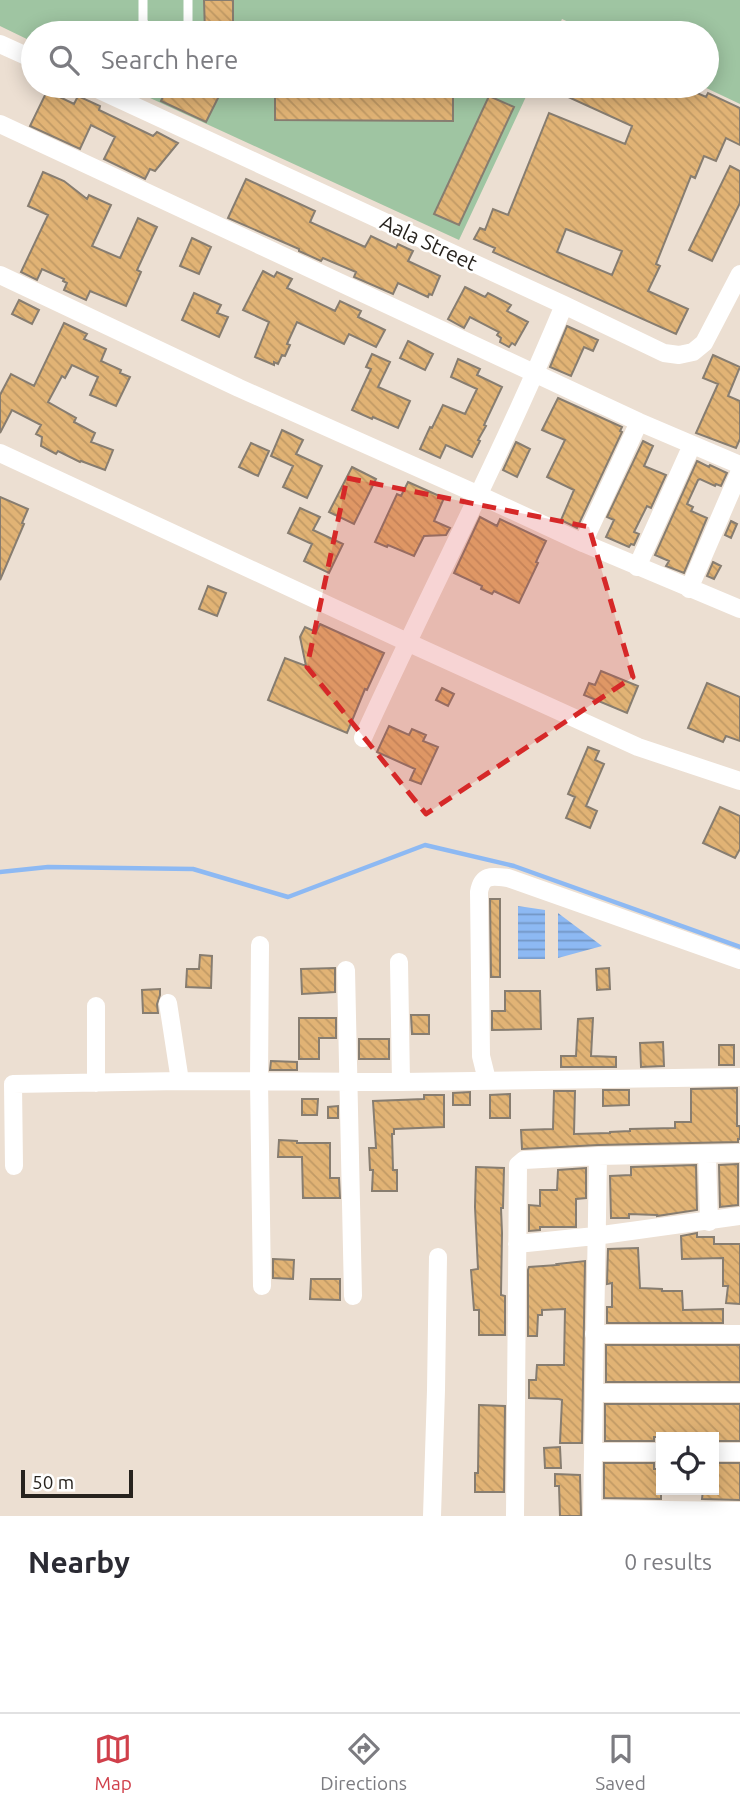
<!DOCTYPE html>
<html lang="en">
<head>
<meta charset="utf-8">
<style>
	:root { --surface:#fff; --page:#f2f2f3; --text:#2b2b33; --muted:#7c7c81; --line:#e1e1e2; --accent:#d0404b }
	body { margin:0; font-family:Ubuntu,sans-serif; background:var(--page); color:var(--text) }
	.controls { position:absolute; right:21px; bottom:21px; display:grid; overflow:hidden; border-radius:0px; box-shadow:0 4px 18px #0003 }
	.controls button { width:63px; height:63px; display:grid; place-items:center; padding:0; border:0; border-bottom:2px solid var(--line); background:var(--surface); color:var(--text); font:35px sans-serif }
	.scale { position:absolute; left:21px; bottom:18px; width:112px; box-sizing:border-box; padding-left:7px; border:4px solid #27231e; border-top:0; font-size:19px; line-height:24px; white-space:nowrap; color:#27231e; -webkit-text-stroke:5px #fff; paint-order:stroke }
	.list { margin:0; padding:0; list-style:none }
	h2 { display:flex; justify-content:space-between; align-items:center; height:91px; margin:0; padding:0 28px; font-size:30px }
	h2 small { font-size:23px; font-weight:400; color:var(--muted) }
	.icon { flex:none; width:38px; height:38px; fill:none; stroke:currentColor; stroke-width:2; stroke-linecap:round; stroke-linejoin:round }
	.map { position:relative; flex:none; width:740px; height:1516px; overflow:hidden }
	.search { position:absolute; background:var(--surface); box-shadow:0 4px 18px #0003; left:21px; right:21px; top:21px; height:77px; display:flex; align-items:center; gap:18px; box-sizing:border-box; padding:0 24px; border-radius:38px; color:var(--muted); font-size:26px }
	.sheet { height:196px; background:var(--surface) }
	nav { display:flex; justify-content:space-around; align-items:center; box-sizing:border-box; height:98px; border-top:2px solid var(--line); background:var(--surface); font-size:19px; color:var(--muted) }
	nav a { display:grid; justify-items:center; gap:4px }
	nav .on { color:var(--accent) }
	.map>svg:first-child { display:block }
	.green { fill:#9fc5a2 }
	.water { fill:url(#water-rules) }
	.lines { fill:none; stroke-linecap:round; stroke-linejoin:round }
	.stream { stroke:#8db9f3; stroke-width:4.5 }
	.building { fill:url(#building-back-hatch); stroke:#877d70; stroke-width:2; fill-rule:evenodd }
	.service { stroke:#fff; stroke-width:9 }
	.minor { stroke:#fff; stroke-width:18 }
	.marked { fill:#d62828; fill-opacity:0.2; stroke:#d62828; stroke-width:5; stroke-dasharray:14 9; stroke-linejoin:round }
	.labels { text-anchor:middle; dominant-baseline:central; stroke-width:5; stroke-linejoin:round; paint-order:stroke }
	.street-label { font-size:21px; fill:#27231e; stroke:#fff }
</style>
</head>
<body>
<div class="map">
<svg width="740" height="1516" viewBox="0 0 740 1516">
	<defs>
		<pattern id="water-rules" width="6" height="5" patternUnits="userSpaceOnUse" patternTransform="scale(1.75)"><rect width="6" height="5" fill="#8db9f3"/><path d="M0 2.5h6" fill="none" stroke="#7396c4"/></pattern>
		<pattern id="building-back-hatch" width="6" height="6" patternUnits="userSpaceOnUse" patternTransform="scale(1.75)"><rect width="6" height="6" fill="#e1b375"/><path d="M-1 5l2 2M0 0l6 6M5-1l2 2" fill="none" stroke="#c19a65"/></pattern>
	</defs>
	<rect width="100%" height="100%" fill="#ecdfd2"/>
	<path class="green" d="M0,0H740V104L702,86H707V33H592L562,19L556,33H33V42L0,26Z
		M124,86H531L459,240Z"/>
	<path class="water" d="M518,906L545,910V959H518Z
		M558,913L602,946L558,958Z"/>
	<g class="lines">
		<path class="stream" d="M0,872L48,867L193,869L288,897L425,845L514,866L740,947"/>
	</g>
	<path class="building" d="M204,0H233V33H205Z
		M168,86H196L219,96L206,122L161,101Z
		M275,86H453V121L275,120Z
		M570,86H681L706,97L708,93L740,108V145L726,138L716,161L704,156L695,178L691,176L656,264L660,266L648,291L688,309L676,334L493,252L495,248L474,239L480,228L485,230L493,209L508,215L549,113L625,144L632,126L566,96ZM566,229L622,251L612,275L557,252Z
		M47,91L74,104L78,96L100,106L99,110L153,136L157,132L178,143L155,171L150,169L145,179L104,159L115,137L91,125L80,149L30,126Z
		M489,96L514,107L459,225L434,214Z
		M730,166L740,171V203L712,261L689,250Z
		M43,172L64,181L87,199L89,195L111,205L92,246L120,258L138,218L157,227L137,270L141,272L126,306L90,291L86,300L64,290L67,283L63,281L64,279L42,269L37,280L21,272L48,215L28,206Z
		M246,179L315,211L310,222L365,247L371,236L396,248L398,244L413,251L408,261L440,276L432,295L429,294L428,297L398,283L393,294L354,277L356,272L323,258L321,261L299,251V249L228,218Z
		M192,238L211,247L199,274L180,266Z
		M263,271L274,277L277,272L292,279L287,288L335,311L340,301L361,311L358,317L385,330L376,347L349,334L344,344L297,322L287,344L290,345L285,356L282,355L278,364L274,362V365L255,357L269,322L243,310Z
		M465,287L485,297L488,293L511,305L507,311L528,322L515,345L512,343L509,347L500,342L501,338L497,335L499,332L470,317L464,328L448,319Z
		M194,293L221,305L217,313L228,317L219,337L182,320Z
		M19,300L39,310L32,324L12,314Z
		M64,323L87,334L84,339L106,349L101,361L121,370L120,373L130,377L116,406L90,395L98,377L72,365L65,378L62,376L48,402L76,418L74,422L95,433L91,442L113,450L105,470L81,461L80,462L58,451L56,454L41,446L42,437L36,434L41,425L12,410L0,433V395L11,374L34,386Z
		M567,326L598,340L593,351L584,347L571,376L550,367Z
		M408,341L433,354L425,370L400,358Z
		M372,354L390,362L378,387L410,401L398,428L373,417L372,419L352,410L371,369L366,367Z
		M713,355L740,367L728,396L740,401V439L736,448L696,433L718,384L703,378Z
		M458,359L480,369L477,375L502,387L484,425L486,426L478,440L480,441L472,457L446,445L440,458L420,449L430,427L432,428L443,405L465,414L477,389L451,377Z
		M558,398L622,427L620,431L622,432L577,528L561,520L574,490L547,477L565,440L542,430Z
		M282,430L303,440L296,454L322,466L307,498L283,487L293,466L271,456Z
		M643,441L653,446L644,466L666,475L651,508L647,506L634,532L639,534L634,545L631,544L629,547L606,537L614,520L607,517Z
		M516,442L530,449L517,477L503,470Z
		M251,443L269,451L258,476L239,467Z
		M697,461L709,467L710,465L727,473L721,486L716,484L715,486L700,479L698,480L687,504L693,507L691,511L707,518L684,573L666,566L669,561L655,555Z
		M352,467L376,479L354,524L329,512Z
		M408,482L444,498L434,521L450,528L446,535L424,536L414,556L388,545L387,547L375,542L397,494L401,496Z
		M0,497L28,509L22,523L24,524L0,580Z
		M300,508L320,517L313,530L343,544L329,573L304,561L312,544L288,533Z
		M480,517L497,526L500,519L546,541L536,562L538,563L519,603L494,591L492,594L481,589L482,586L454,573Z
		M731,521L737,524L731,538L725,535Z
		M713,562L721,566L714,579L707,576Z
		M208,586L226,593L217,616L199,609Z
		M320,624L384,653L367,690L365,689L347,733L268,700L285,658L306,666L300,637L305,627L316,632Z
		M601,671L638,686L627,713L584,695L589,683L595,685Z
		M707,683L740,697V741L726,736L723,742L688,728Z
		M442,688L454,694L448,706L436,700Z
		M389,726L409,735L412,729L426,735L423,741L438,747L421,784L410,780L415,769L377,752Z
		M588,747L599,751L595,760L604,764L586,806L597,811L590,828L566,818L575,797L568,794Z
		M720,807L740,816V849L735,858L703,843Z
		M490,899H500V977H491Z
		M200,955L212,956L211,988L186,987L187,969H199Z
		M335,968V992L302,994L301,969Z
		M609,968L610,989L597,990L596,969Z
		M160,989V995L157,1004L158,1013H143L142,990Z
		M505,991H540L541,1029L492,1030V1011H505Z
		M411,1015H429V1034H412Z
		M299,1018H336V1038H319V1059H299Z
		M593,1018L591,1056L616,1057V1067H561V1056H576L578,1019Z
		M359,1039H389V1059H359Z
		M663,1042L664,1066L641,1067L640,1043Z
		M719,1045H734V1065H719Z
		M271,1061L297,1062V1070H270Z
		M737,1088V1126H740V1139H738V1142L598,1145L522,1149L521,1130L553,1129L554,1091H575L574,1134L610,1133V1132L630,1131V1129L675,1128V1122H691V1089Z
		M603,1090H629V1105L603,1106Z
		M470,1092V1105H453V1093Z
		M510,1094V1118H490V1095Z
		M424,1095H444V1127L394,1129V1134H392L393,1170H397V1191H372L373,1170H370L369,1148H376L373,1101L424,1099Z
		M302,1099H318L317,1115H302Z
		M338,1106V1118H328V1107Z
		M279,1140L297,1141V1143H330V1178H339L340,1198H303L302,1157H278Z
		M738,1164V1205L720,1207L719,1165Z
		M696,1165L697,1210L657,1216V1215L629,1214V1218H611L610,1176L631,1175V1167Z
		M476,1167L504,1168L503,1208H501L502,1233L501,1295L505,1296V1335H479V1310H474L471,1270L478,1269L475,1207Z
		M586,1168V1198L576,1199V1227H540V1230L529,1231V1205L540,1206V1190H557L558,1170Z
		M697,1233V1237H714V1244H740V1304L726,1303L728,1286H723V1258L682,1259L681,1236Z
		M638,1248L640,1288L662,1289V1291H682L683,1310L723,1309V1323H607V1307H612V1283L607,1284L608,1249Z
		M273,1259L294,1260L293,1279L273,1278Z
		M585,1261L582,1443H560L562,1400L559,1399L529,1398V1380H536L537,1365H564L565,1309L542,1310V1315H538L537,1336H528V1270L529,1267L558,1265L557,1264Z
		M311,1279H340V1300L310,1299Z
		M606,1345H740V1382H606Z
		M605,1404H740V1441H714V1437H654V1441H605Z
		M479,1405L505,1406L504,1492H475V1473H478Z
		M560,1447L561,1468H545L544,1448Z
		M604,1463H654V1469H661V1499L604,1498Z
		M714,1463H740V1500L702,1499L703,1490H714Z
		M555,1474L580,1475L581,1516H560L559,1486H555Z"/>
	<g class="lines">
		<path class="service" d="M143,0V21L146,27L143,33
			M146,27L160,33
			M188,33V0"/>
		<path class="minor" d="M0,44L33,59
			M91,86L564,305L664,353L679,355L693,352L704,343L740,274
			M0,124L639,422L740,465
			M0,275L239,388L479,495L583,543L740,609
			M0,453L407,642L638,747L740,781
			M583,543L639,422
			M637,567L692,445
			M689,589L740,471
			M363,738C429,593 503,452 564,305
			M260,945L259,1081L262,1286
			M399,962L401,1082
			M346,970L353,1296
			M168,1003L180,1081
			M96,1006V1083
			M487,1080L481,1056L479,892C482,874 492,876 508,878L740,960
			M707,1154L709,1222
			M14,1166L13,1084L180,1081L401,1082L740,1077
			M517,1244L595,1236L740,1216
			M594,1334H740
			M594,1393H740
			M593,1452H661
			M714,1452H740
			M592,1509L740,1511
			M432,1516L436,1390L438,1257
			M515,1516L518,1165L524,1160L598,1156L740,1153
			M592,1516L598,1156"/>
	</g>
	<path class="marked" d="M347,478L589,527L633,677L426,814L307,667Z"/>
	<g class="labels">
		<g class="street-label">
			<text transform="translate(429 242) rotate(25)">Aala Street</text>
		</g>
	</g>
</svg>
<div class="controls">
<button><svg class="icon" aria-label="locate" viewBox="0 0 24 24"><circle cx="12" cy="12" r="6"/><path d="M12 2v4M12 18v4M2 12h4M18 12h4"/></svg></button>
</div>
<div class="scale">50 m</div>
<div class="search"><svg class="icon" aria-label="search" viewBox="0 0 24 24"><circle cx="10" cy="10" r="6"/><path d="M15 15l6 6"/></svg>Search here</div>
</div>
<section class="sheet">
<h2>Nearby<small>0 results</small></h2>
<ul class="list">
</ul>
</section>
<nav>
<a class="on"><svg class="icon" aria-label="map" viewBox="0 0 24 24"><path d="M3 6l6-2 6 2 6-2v14l-6 2-6-2-6 2zM9 4v14M15 6v14"/></svg>Map</a>
<a><svg class="icon" aria-label="directions" viewBox="0 0 24 24"><path d="M12 3l9 9-9 9-9-9zM9 14v-3h6M13 9l2 2-2 2"/></svg>Directions</a>
<a><svg class="icon" aria-label="saved" viewBox="0 0 24 24"><path d="M7 4h10v16l-5-4-5 4z"/></svg>Saved</a>
</nav>
</body>
</html>
